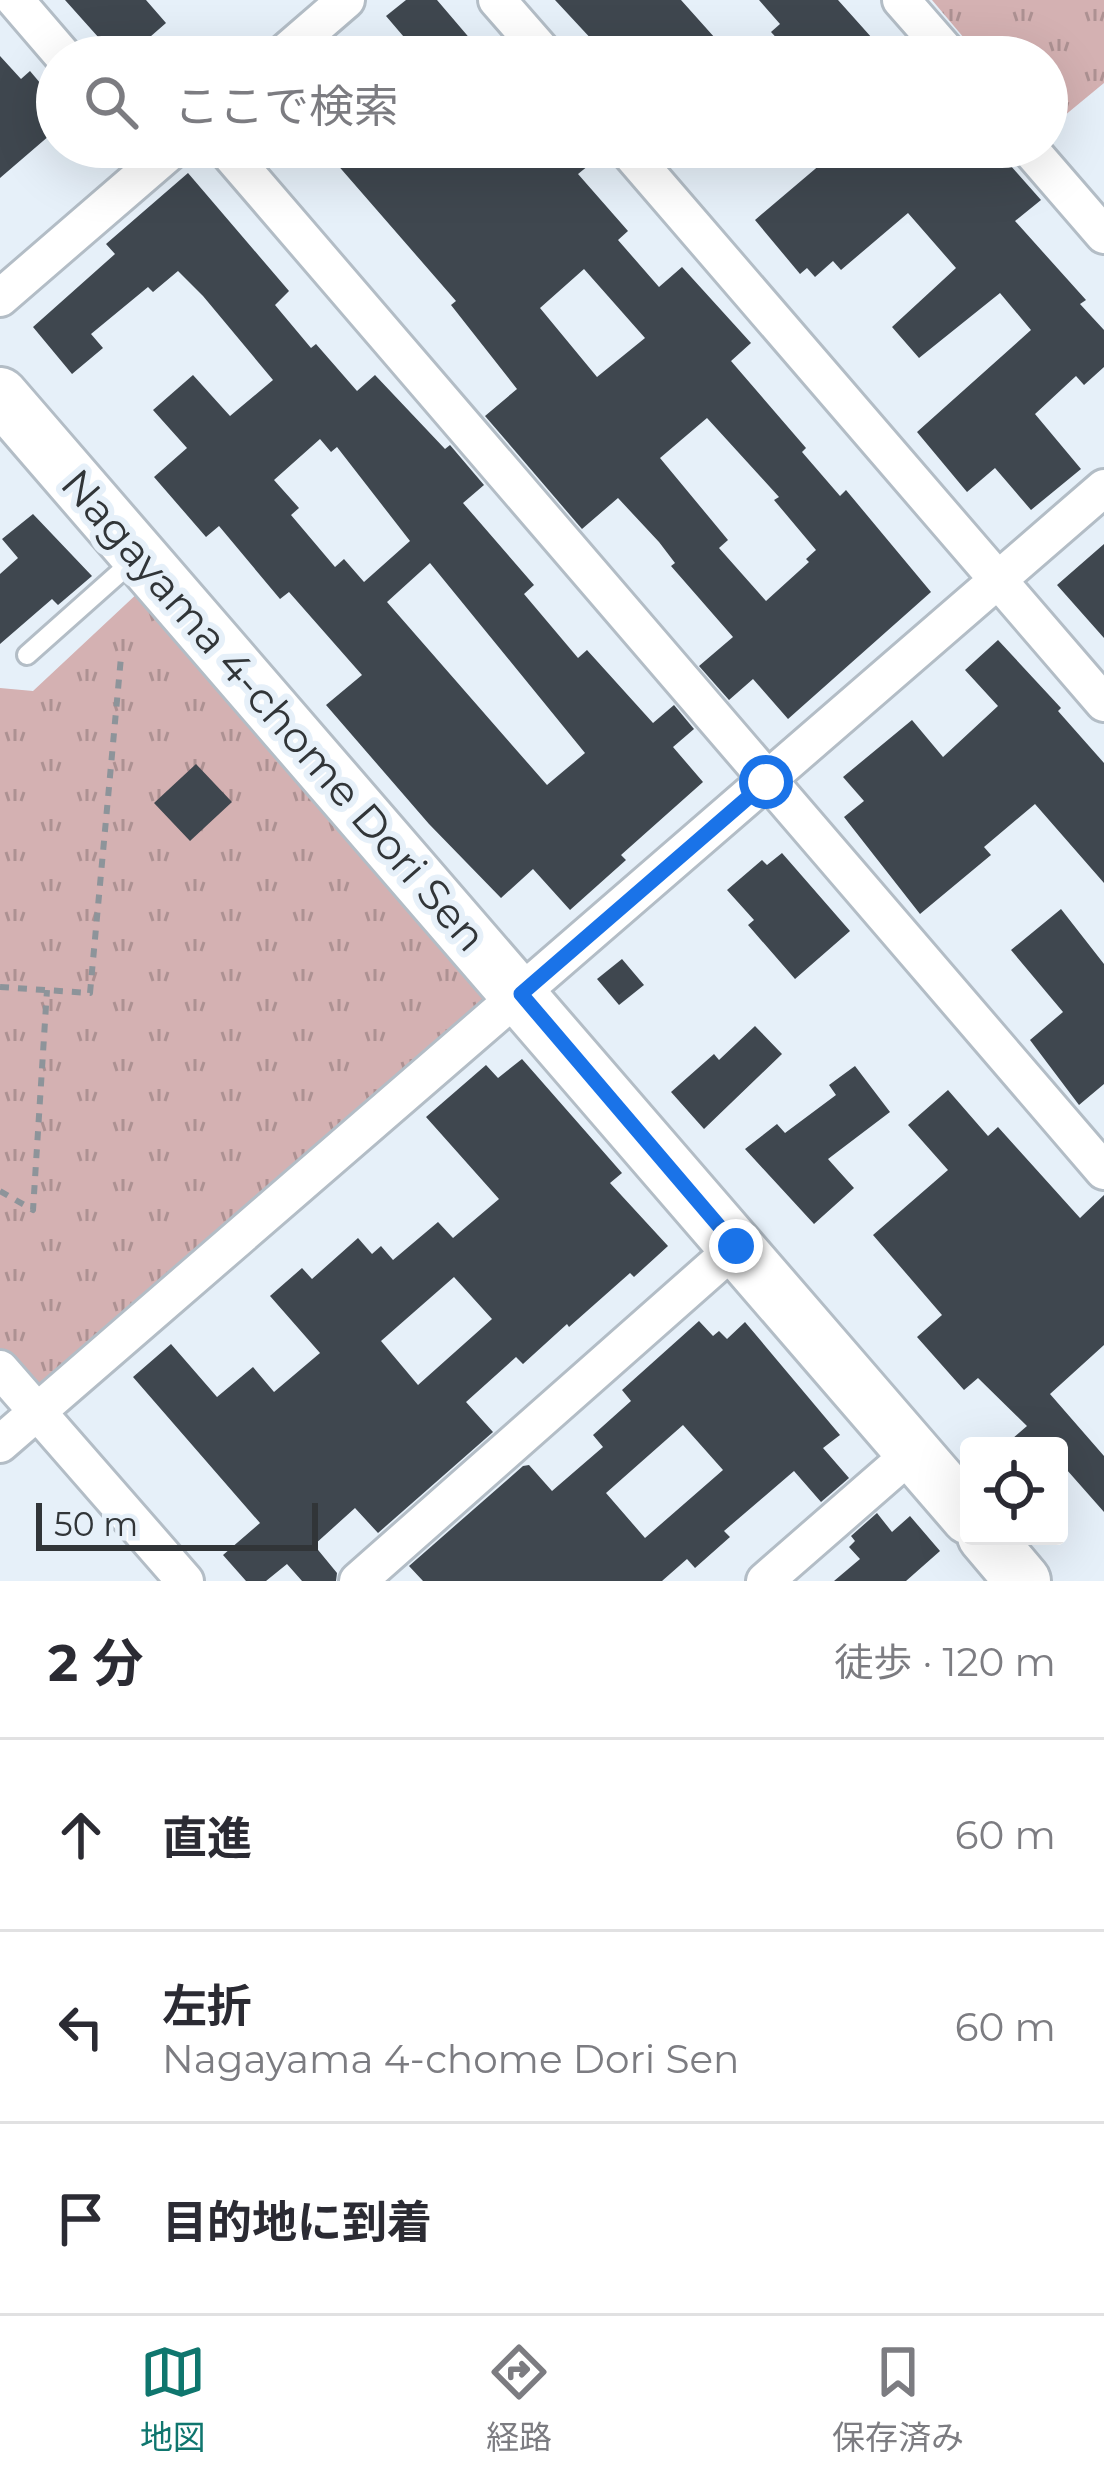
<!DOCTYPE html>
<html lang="ja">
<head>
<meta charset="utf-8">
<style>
	:root { --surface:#fff; --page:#f7f7f7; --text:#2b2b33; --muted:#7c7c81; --line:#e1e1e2; --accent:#0f766e }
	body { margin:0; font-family:Montserrat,"Noto Sans JP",sans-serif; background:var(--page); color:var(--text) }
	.controls { position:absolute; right:36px; bottom:36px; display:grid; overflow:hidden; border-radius:12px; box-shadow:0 12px 48px #0002 }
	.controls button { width:108px; height:108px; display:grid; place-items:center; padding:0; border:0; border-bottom:3px solid var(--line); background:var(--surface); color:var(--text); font:60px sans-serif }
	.scale { position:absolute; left:36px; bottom:30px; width:282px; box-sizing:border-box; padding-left:12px; border:6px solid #313538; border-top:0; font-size:33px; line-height:42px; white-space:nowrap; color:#313538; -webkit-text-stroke:9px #e6f0f9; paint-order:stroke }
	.stop { position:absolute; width:36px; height:36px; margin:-27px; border:9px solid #1a73e8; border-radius:50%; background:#fff }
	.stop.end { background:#1a73e8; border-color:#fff; box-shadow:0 3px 12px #0008 }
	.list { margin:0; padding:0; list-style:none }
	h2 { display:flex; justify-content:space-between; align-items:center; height:156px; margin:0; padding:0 48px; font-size:51px }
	h2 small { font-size:39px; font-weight:400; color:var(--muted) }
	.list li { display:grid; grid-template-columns:78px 1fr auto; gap:36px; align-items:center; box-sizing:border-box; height:192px; padding:0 48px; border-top:3px solid var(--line) }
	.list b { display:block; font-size:45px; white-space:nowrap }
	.list p { margin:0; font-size:39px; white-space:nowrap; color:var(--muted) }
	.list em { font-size:39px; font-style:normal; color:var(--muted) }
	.icon { flex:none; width:66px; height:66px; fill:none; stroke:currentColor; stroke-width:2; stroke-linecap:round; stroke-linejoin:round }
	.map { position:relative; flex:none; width:1104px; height:1581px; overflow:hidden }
	.search { position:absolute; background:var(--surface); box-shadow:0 12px 48px #0002; left:36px; right:36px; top:36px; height:132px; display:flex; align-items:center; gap:30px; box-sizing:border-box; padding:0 42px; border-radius:66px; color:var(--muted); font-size:45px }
	.sheet { height:732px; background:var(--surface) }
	nav { display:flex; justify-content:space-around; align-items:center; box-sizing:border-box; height:168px; border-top:3px solid var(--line); background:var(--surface); font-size:33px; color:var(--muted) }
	nav a { display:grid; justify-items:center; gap:6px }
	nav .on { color:var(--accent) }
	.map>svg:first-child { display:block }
	.grass { fill:url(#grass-tufts) }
	.building { fill:#3f474f; fill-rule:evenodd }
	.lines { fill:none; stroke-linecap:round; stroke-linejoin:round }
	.lane-casing { stroke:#b3bdc6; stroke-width:24 }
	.street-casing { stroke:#b3bdc6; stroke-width:42 }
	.secondary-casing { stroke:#b3bdc6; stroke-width:60 }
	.path { stroke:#8d949a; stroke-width:6; stroke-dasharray:9 9; stroke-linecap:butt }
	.lane { stroke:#fff; stroke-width:18 }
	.street { stroke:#fff; stroke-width:36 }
	.secondary { stroke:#fff; stroke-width:54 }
	.route { stroke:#1a73e8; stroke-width:15 }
	.labels { text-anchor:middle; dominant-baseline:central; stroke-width:12; stroke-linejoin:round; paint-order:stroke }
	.street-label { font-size:42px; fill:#313538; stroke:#e6f0f9 }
</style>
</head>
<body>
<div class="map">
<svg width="1104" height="1581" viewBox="0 0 1104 1581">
	<defs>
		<pattern id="grass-tufts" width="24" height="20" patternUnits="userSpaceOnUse" patternTransform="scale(3)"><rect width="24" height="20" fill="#d4b1b2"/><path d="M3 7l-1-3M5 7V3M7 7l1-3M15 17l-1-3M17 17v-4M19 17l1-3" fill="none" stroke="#ad9192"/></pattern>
	</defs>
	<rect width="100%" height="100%" fill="#e6f0f9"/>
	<path class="grass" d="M932,0H1104V83L1047,130V57H980Z
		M156,576L521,994L37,1413L0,1369V688L33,691Z"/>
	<path class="building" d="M65,0H146L166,23L127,57H116Z
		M406,0H437L472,41L452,57H421L386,16Z
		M555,0H681L732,57H608Z
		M759,0H838L872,38L850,57H794L771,32L780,24Z
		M0,56L21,79L30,71L57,103V129L0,178Z
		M322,147H603L604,153L578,174L628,231L618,240L659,287L682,267L751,343L731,361L806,448L802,452L840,496L846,490L931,592L788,719L753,679L729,700L699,666L733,637L671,566L675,563L659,542L618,498L582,529L485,416L517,389L451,305L456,301ZM584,269L645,338L597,377L540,308ZM707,418L779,497L774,500L816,550L806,559L809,562L766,601L719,548L728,540L660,458Z
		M841,147H994L1041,200L1015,221L1086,300L1080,304L1104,330V367L1084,385L1076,376L1035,414L1081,469L1031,510L995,468L967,492L917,432L1031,330L1000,293L919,358L892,327L956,268L908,213L841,270L833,261L815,277L807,268L800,274L755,220Z
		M188,173L289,291L275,305L311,348L316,344L357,391L375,375L445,449L450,445L484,485L463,503L534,585L524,594L578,658L587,650L653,723L674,705L694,729L673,747L703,782L621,855L626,860L570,910L533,869L501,898L429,824L326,705L362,675L289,592L280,599L219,526L206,537L154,477L187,448L153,410L193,375L230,416L273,380L203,296L178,271L153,292L148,287L91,334L103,348L72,374L33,327L115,254L106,244ZM320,439L331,452L337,447L410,541L364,582L344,559L335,567L291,515L299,508L274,480ZM430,563L585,753L547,785L387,602Z
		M33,514L92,576L58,605L52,599L0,644V574L18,558L2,539Z
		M1104,544V638L1057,585Z
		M998,640L1061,708L1058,711L1104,763V883L1035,804L984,847L991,855L920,914L844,817L864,801L843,777L912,720L943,757L998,706L965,670Z
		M196,764L232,802L190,841L154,803Z
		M782,853L850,931L795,979L748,925L754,920L727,890L762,860L767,865Z
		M1061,909L1104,964V1084L1079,1105L1030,1040L1063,1012L1011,950Z
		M622,959L644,985L619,1005L597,979Z
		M755,1026L782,1054L704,1129L671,1092L714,1054L719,1060Z
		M522,1059L622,1173L610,1183L668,1246L634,1277L630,1273L569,1327L567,1324L523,1364L516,1357L466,1402L493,1432L378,1533L355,1508L314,1545L337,1573L336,1581H302L287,1564L266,1581H246L223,1555L260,1523L133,1377L171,1344L217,1397L253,1367L274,1392L320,1353L270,1296L302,1268L312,1279L358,1238L372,1254L381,1246L393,1260L438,1222L453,1238L499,1199L426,1117L486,1065L498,1078ZM454,1277L492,1319L418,1385L381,1341Z
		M855,1066L890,1112L828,1159L854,1188L814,1224L745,1149L777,1124L785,1133L836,1095L829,1085Z
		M948,1090L988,1136L998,1127L1080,1218L1104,1195V1345L1050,1394L1104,1456V1512L1059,1461V1446H1004L1027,1426L978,1378L964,1390L917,1337L942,1315L873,1235L948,1170L908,1125Z
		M699,1321L713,1336L719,1331L727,1339L745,1322L840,1435L823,1448L849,1478L821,1502L794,1471L724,1531L730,1537L695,1568L687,1559L662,1581H423L409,1566L523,1466L529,1465L552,1491L603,1447L593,1435L631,1401L622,1390ZM683,1425L723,1470L645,1538L606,1493Z
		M877,1513L892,1532L910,1516L940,1551L906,1581H834L860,1559L849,1547L855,1541L851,1536Z"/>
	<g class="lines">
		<defs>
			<path id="lane" d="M27,655L135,559"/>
			<path id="street" d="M15,0L64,57
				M497,0L547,57
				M901,0L951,57
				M280,57L346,0
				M224,147L1104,1171
				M625,147L1104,703
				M1028,147L1104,235
				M0,298L175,147
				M0,1369L185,1581
				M0,1444L1104,488
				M358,1581L736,1247
				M765,1581L913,1452"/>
			<path id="secondary" d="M0,395L969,1517
				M985,1536L1023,1581"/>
		</defs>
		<use href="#lane" class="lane-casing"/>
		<use href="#street" class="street-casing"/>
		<use href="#secondary" class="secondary-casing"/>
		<path class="path" d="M0,987L90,993L121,657
			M0,1191L33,1210L47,990"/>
		<use href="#lane" class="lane"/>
		<use href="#street" class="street"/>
		<use href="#secondary" class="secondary"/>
	</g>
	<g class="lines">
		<path class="route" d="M736,1246L521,994L766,782"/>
	</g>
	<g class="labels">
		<g class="street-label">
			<text transform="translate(274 710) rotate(49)">Nagayama 4-chome Dori Sen</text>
		</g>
	</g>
</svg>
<div class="controls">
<button><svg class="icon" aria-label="locate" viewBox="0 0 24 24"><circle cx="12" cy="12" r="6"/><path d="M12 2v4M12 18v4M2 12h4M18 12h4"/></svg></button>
</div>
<div class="scale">50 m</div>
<div class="stop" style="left:766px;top:782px"></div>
<div class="stop end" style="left:736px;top:1246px"></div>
<div class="search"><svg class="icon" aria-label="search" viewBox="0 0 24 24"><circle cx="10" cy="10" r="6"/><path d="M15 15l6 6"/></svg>ここで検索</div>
</div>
<section class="sheet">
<h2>2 分<small>徒歩 · 120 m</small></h2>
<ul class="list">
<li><svg class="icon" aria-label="ahead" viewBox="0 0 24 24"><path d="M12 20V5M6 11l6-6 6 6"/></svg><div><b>直進</b></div><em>60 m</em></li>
<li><svg class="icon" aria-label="left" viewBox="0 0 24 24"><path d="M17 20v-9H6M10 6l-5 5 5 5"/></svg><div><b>左折</b><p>Nagayama 4-chome Dori Sen</p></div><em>60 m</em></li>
<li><svg class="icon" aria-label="arrive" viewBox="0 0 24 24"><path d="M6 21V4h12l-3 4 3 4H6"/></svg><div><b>目的地に到着</b></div></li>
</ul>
</section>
<nav>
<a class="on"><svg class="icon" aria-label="map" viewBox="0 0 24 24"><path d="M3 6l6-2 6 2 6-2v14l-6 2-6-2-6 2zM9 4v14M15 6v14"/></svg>地図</a>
<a><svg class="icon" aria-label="directions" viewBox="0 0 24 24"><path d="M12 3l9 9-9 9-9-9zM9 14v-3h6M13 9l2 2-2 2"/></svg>経路</a>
<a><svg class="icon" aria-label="saved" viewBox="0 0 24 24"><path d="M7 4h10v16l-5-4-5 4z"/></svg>保存済み</a>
</nav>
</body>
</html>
